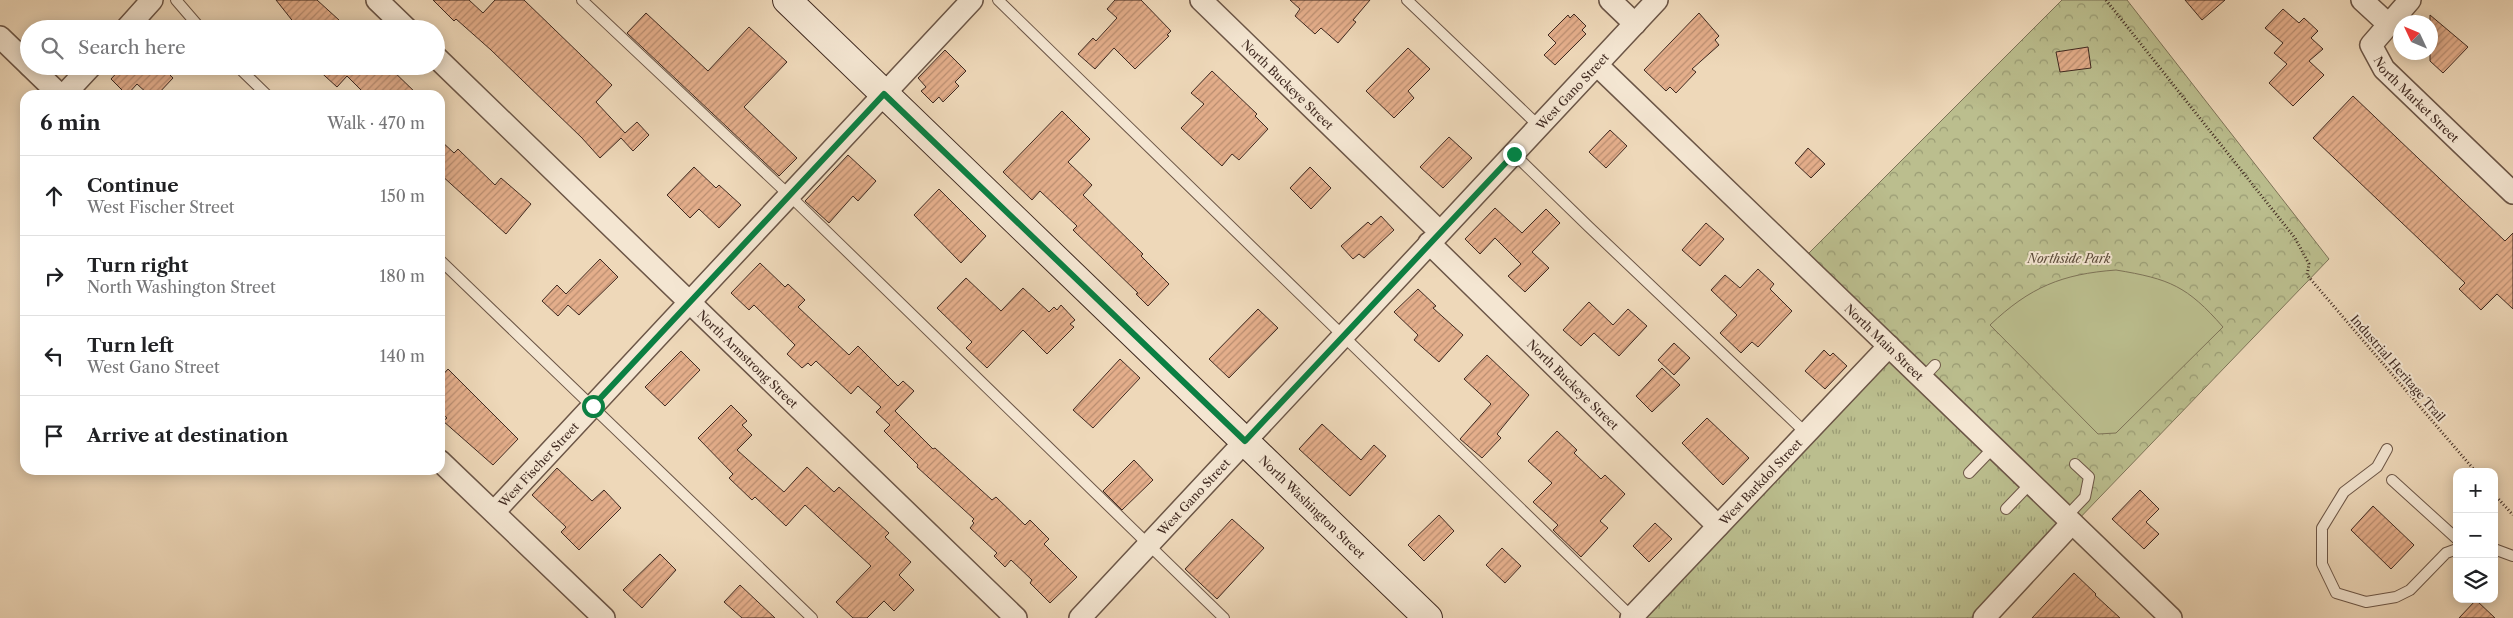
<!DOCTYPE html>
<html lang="en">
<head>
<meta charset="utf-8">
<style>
	:root { --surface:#fff; --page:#f6f6f6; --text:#202124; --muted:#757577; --line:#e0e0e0 }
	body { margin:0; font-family:"Libre Caslon Text",serif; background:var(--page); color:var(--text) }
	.controls { position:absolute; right:15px; bottom:15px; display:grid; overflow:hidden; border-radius:10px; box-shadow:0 2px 12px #0003 }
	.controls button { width:45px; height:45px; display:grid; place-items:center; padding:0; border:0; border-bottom:1px solid var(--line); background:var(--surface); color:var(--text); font:25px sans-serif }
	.compass { position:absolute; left:2393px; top:15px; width:45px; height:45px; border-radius:50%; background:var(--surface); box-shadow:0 2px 12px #0003; rotate:314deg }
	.stop { position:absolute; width:15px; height:15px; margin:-11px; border:4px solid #0b8043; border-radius:50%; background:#fff }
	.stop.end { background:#0b8043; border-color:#fff; box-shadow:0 1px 5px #0008 }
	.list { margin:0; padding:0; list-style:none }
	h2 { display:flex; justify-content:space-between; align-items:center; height:65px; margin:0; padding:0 20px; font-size:21px }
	h2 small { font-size:16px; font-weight:400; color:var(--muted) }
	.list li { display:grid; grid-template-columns:32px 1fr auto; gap:15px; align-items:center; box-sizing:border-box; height:80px; padding:0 20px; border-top:1px solid var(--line) }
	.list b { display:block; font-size:19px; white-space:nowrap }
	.list p { margin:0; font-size:16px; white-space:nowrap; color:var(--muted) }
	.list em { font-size:16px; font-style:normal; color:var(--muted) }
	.icon { flex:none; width:28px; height:28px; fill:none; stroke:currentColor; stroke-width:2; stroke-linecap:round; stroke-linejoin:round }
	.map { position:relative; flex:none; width:2513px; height:618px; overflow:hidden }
	.search { position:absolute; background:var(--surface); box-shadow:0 2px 12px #0003; left:20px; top:20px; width:425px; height:55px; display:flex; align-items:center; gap:12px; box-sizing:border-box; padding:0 18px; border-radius:28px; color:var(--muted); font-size:19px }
	.panel { position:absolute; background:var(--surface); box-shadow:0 2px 12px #0003; left:20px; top:90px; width:425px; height:385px; border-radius:15px }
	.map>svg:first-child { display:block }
	.grass { fill:url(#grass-tufts); stroke:#7e7458 }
	.park { fill:url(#park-crowns); stroke:#7e7458 }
	.pitch { fill:#bbbe8e; stroke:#7e7458 }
	.building { fill:url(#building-hatch); stroke:#402a21 }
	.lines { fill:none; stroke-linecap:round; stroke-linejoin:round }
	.lane-casing { stroke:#6c5647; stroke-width:12 }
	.street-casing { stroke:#6c5647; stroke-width:24 }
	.secondary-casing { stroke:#402a21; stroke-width:30 }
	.path { stroke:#402a21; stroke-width:3; stroke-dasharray:1 2.5; stroke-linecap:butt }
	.lane { stroke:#f4e6d2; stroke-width:10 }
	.street { stroke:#f4e6d2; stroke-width:21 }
	.secondary { stroke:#f4e6d2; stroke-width:28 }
	.route { stroke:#0b8043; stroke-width:6 }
	.labels { text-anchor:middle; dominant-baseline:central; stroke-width:4; stroke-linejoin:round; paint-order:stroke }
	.street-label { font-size:12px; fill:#402a21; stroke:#f4e6d2 }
	.park-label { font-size:12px; font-style:italic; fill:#594837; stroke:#f4e6d2 }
</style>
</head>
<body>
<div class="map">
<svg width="2513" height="618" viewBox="0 0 2513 618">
	<defs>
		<pattern id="grass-tufts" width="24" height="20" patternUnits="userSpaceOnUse" patternTransform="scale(1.25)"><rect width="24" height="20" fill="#bbbe8e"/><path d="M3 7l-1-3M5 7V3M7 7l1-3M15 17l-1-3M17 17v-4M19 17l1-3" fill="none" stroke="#999b74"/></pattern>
		<pattern id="park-crowns" width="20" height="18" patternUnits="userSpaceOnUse" patternTransform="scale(1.25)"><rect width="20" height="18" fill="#bbbe8e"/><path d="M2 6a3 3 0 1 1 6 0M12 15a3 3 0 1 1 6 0" fill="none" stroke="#999b74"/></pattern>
		<pattern id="building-hatch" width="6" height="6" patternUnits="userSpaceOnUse" patternTransform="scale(1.25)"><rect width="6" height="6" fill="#e4ae8b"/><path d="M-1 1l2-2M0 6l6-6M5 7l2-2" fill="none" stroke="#ba8e71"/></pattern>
	</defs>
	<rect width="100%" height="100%" fill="#eed8b9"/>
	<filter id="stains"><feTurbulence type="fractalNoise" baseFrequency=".004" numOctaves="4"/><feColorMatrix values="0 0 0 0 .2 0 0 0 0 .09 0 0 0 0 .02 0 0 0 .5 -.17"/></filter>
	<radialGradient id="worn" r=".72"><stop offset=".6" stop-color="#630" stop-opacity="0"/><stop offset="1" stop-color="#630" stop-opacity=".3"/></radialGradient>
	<path class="grass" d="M1889,346L2072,523L1984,618H1631Z"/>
	<path class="park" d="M2062,0H2127L2329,259L2074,524L1801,261Z"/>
	<path class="pitch" d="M2116,270C2170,279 2187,286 2223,327L2116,433L2098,434L1990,325C2030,287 2062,274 2116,270Z"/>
	<path class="building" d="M276,0H317L339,20L331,29H299Z
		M433,0H469L483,13L495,0H524L612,85L596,102L625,133L637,122L649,135L633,151L621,138L600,158L582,138L491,50L456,19L454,21Z
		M1115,0H1141L1171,31L1167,35L1169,36L1135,69L1114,48L1095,69L1078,54L1093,38L1096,41L1117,18L1107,9Z
		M1290,0H1370L1353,20L1356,22L1338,43L1321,28L1315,34L1295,16L1300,9Z
		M2185,0H2225L2202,20Z
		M2283,9L2299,23L2304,18L2318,31L2311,38L2323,49L2309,61L2324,75L2293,106L2269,83L2287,64L2274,53L2283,43L2265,28Z
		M646,13L708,71L749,27L787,62L744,107L797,158L779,176L627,33Z
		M1699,13L1719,36L1715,40L1719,45L1692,69L1696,72L1676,93L1670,87L1666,91L1644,70Z
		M1574,14L1586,26L1582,30L1586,34L1555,65L1544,55L1556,43L1548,35L1568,15L1570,18Z
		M2430,15L2468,47L2443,73L2430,61Z
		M2088,47L2091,68L2060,72L2056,52Z
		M1408,48L1430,69L1408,91L1414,98L1394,118L1366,91Z
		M945,50L966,71L955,82L959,86L943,102L939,97L933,103L921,91L926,87L918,78Z
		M123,66H161L173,78L157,95H149L137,84L127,95L111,79Z
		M314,66H388L418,95H366L347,76L337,87Z
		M1212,71L1257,114L1255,116L1268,129L1239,160L1232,154L1222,166L1181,128L1204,104L1191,93Z
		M2353,96L2505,241L2513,233V309L2497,294L2481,310L2459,289L2465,283L2313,138Z
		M1062,111L1090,139L1068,162L1092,185L1083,195L1143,254L1141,256L1169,284L1148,306L1136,294L1138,293L1073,230L1077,226L1040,191L1032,200L1003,172Z
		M1610,130L1627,146L1606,168L1589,152Z
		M1449,137L1472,158L1443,188L1420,167Z
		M440,140L454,153L458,149L495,185L501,178L531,204L506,234L440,174Z
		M1808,148L1825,164L1811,178L1795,163Z
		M848,155L876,181L858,201L853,196L829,223L805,201Z
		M694,167L716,188L719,185L741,205L719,228L699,209L690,218L667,195Z
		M1310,167L1331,188L1311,209L1290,188Z
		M939,189L986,236L961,263L914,215Z
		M1495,208L1522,233L1546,209L1560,223L1532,252L1549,268L1525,292L1508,276L1521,264L1495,238L1480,254L1465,239Z
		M1381,216L1394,230L1364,258L1359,254L1353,259L1341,246L1368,222L1371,225Z
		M1706,223L1724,239L1700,266L1682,250Z
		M600,259L618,277L579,315L568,305L558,316L542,301L557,285L566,294Z
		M760,263L785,287L788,284L805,300L798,307L849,355L858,346L898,386L903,381L914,391L895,411L933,449L935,448L992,500L996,497L1025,525L1030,520L1049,539L1044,544L1077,577L1050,603L1030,583L1032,580L1011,560L1005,567L994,556L997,553L970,528L974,523L972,521L974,519L917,467L918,465L884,431L890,425L876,412L881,407L858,386L851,394L816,361L811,366L808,363L802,368L787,354L795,345L754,305L749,310L731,293Z
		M1758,269L1774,284L1770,289L1792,311L1758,347L1752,342L1741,353L1720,333L1737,315L1711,290L1725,275L1740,288Z
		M966,278L1001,311L1023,288L1049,312L1054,307L1057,310L1061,305L1075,320L1070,324L1074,327L1047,354L1023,330L987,368L966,348L972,342L937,308Z
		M1418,289L1436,306L1433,308L1463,335L1439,362L1414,340L1418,335L1394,312Z
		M1589,302L1613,325L1628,309L1647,326L1619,356L1594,333L1581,346L1563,330Z
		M1258,309L1278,328L1229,378L1209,359Z
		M1674,343L1690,358L1674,375L1658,360Z
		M1824,350L1830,356L1833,353L1847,366L1825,389L1805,371Z
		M681,351L700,370L665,406L645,387Z
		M1487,355L1529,395L1497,434L1501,438L1482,458L1460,439L1491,404L1464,379Z
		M1120,359L1140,378L1093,428L1073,410Z
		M1662,368L1680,385L1652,412L1636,396Z
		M448,369L518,439L493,465L443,421L447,418L440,412V378Z
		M731,405L747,421L742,425L752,435L737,450L784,492L807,467L834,492L839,487L889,533L885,537L911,562L899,575L914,590L894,611L884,601L867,618H853L836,602L871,566L805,505L786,526L755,497L752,500L729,478L733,474L698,438Z
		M1707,418L1749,458L1723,485L1682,443Z
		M1322,424L1361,460L1374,445L1386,456L1350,496L1299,449Z
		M1557,431L1577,450L1574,453L1601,479L1605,475L1625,494L1600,521L1608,528L1581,557L1553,530L1558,525L1533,502L1552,483L1528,461Z
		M1134,460L1153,480L1122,510L1103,491Z
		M557,468L592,501L604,490L621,508L579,550L561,532L566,527L532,495Z
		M2140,490L2159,509L2146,522L2159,534L2144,549L2112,519Z
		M2373,506L2414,545L2391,569L2351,530Z
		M1439,515L1454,531L1424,561L1408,545Z
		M1232,519L1264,548L1217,599L1185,569Z
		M1655,523L1672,539L1649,562L1633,546Z
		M1502,548L1521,566L1505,583L1486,565Z
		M660,554L676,570L642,608L623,590Z
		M2074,573L2096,594L2095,595L2120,618H2032Z
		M740,585L775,618H742L724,602Z
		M2476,600L2495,618H2459Z"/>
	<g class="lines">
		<defs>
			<path id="lane" d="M176,0L201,29
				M582,0L788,194L1224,618
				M998,0L1632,617
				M1407,0L1540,127
				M237,66L267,95
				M1514,154L1589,227L1807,434
				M440,260L812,618
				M1923,378L1935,365
				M2387,449L2377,467L2344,492L2322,528V564L2336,593L2366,602L2396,597L2410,590L2446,553L2457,549
				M1969,473L1994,447
				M2392,480L2457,539
				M2006,509L2031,483
				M2066,517L2085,497L2089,477L2075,464
				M2494,549L2513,556"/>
			<g id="street">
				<path d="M377,0L407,29"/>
				<path id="s1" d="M1201,0L1439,231"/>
				<path d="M1610,0L1635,24"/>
				<path d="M2362,0L2387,23"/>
				<path id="s2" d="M2410,0L2371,45L2384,69L2513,193"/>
				<path d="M126,29L152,0"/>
				<path d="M0,37L29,65"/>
				<path id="s3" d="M436,57L1016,618"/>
				<path id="s4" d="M1597,65L2171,618"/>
				<path d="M30,66L60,95"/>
				<path d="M64,95L91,66"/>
				<path id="s5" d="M1429,243L1718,526"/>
				<path d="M440,461L604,618"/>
				<path id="s6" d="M494,512C653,341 812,171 972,0"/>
				<path id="s7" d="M1080,618L1657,0"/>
				<path id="s8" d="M1631,618L1889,346"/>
				<path d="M1984,618L2072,523"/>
			</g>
			<g id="secondary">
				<path id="s9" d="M787,0L1428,618"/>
			</g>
		</defs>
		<use href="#lane" class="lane-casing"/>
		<use href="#street" class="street-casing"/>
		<use href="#secondary" class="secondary-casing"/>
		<path class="path" d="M2106,0L2295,238L2309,264L2307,275L2476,472
			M2494,494L2513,515"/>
		<use href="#lane" class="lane"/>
		<use href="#street" class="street"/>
		<use href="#secondary" class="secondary"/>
	</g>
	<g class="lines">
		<path class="route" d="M593,406L884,94L1245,441L1514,154"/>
	</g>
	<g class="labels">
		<g class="street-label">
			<text stroke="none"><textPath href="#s1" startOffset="121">North Buckeye Street</textPath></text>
			<text stroke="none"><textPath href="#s7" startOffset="721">West Gano Street</textPath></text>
			<text stroke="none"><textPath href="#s2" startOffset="131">North Market Street</textPath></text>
			<text stroke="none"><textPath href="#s4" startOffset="399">North Main Street</textPath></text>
			<text stroke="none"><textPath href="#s3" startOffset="434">North Armstrong Street</textPath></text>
			<text transform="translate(2398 368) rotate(49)">Industrial Heritage Trail</text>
			<text stroke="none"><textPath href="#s5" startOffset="202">North Buckeye Street</textPath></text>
			<text stroke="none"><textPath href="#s6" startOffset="65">West Fischer Street</textPath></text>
			<text stroke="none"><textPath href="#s8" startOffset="188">West Barkdol Street</textPath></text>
			<text stroke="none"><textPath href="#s7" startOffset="166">West Gano Street</textPath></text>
			<text stroke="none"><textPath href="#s9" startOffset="730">North Washington Street</textPath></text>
		</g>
		<g class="park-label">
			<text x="2069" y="258">Northside Park</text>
		</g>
	</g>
	<rect width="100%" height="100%" filter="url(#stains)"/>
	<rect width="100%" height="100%" fill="url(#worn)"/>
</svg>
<div class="controls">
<button>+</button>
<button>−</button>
<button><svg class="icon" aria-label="layers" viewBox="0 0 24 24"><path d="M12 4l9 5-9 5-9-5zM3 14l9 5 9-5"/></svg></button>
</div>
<svg class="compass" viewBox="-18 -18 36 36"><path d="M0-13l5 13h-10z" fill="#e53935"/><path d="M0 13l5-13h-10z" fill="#757577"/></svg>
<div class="stop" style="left:593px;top:406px"></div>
<div class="stop end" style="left:1514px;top:154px"></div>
<div class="search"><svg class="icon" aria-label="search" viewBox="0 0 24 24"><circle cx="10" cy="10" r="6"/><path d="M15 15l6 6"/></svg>Search here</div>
<section class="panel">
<h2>6 min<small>Walk · 470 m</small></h2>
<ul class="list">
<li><svg class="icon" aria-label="ahead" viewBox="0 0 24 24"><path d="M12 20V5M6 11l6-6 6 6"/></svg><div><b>Continue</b><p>West Fischer Street</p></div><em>150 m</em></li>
<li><svg class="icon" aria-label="right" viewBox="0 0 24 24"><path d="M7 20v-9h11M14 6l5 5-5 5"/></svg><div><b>Turn right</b><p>North Washington Street</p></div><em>180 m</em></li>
<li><svg class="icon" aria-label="left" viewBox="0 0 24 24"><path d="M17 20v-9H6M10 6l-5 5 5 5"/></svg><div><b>Turn left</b><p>West Gano Street</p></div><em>140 m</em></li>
<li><svg class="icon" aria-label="arrive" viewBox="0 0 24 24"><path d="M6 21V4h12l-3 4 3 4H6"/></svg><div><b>Arrive at destination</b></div></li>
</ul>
</section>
</div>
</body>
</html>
